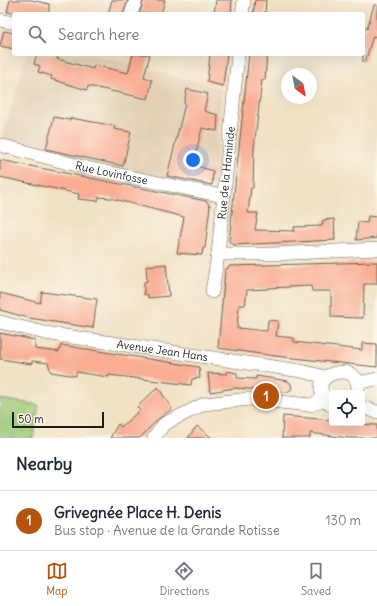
<!DOCTYPE html>
<html lang="en">
<head>
<meta charset="utf-8">
<style>
	:root { --surface:#fff; --page:#f2f2f3; --text:#1f2937; --muted:#747a83; --line:#e0e1e3; --accent:#b45309 }
	body { margin:0; font-family:Delius,sans-serif; background:var(--page); color:var(--text) }
	.controls { position:absolute; right:12px; bottom:12px; display:grid; overflow:hidden; border-radius:4px; box-shadow:0 4px 16px #0002 }
	.controls button { width:36px; height:36px; display:grid; place-items:center; padding:0; border:0; border-bottom:1px solid var(--line); background:var(--surface); color:var(--text); font:20px sans-serif }
	.compass { position:absolute; left:281px; top:68px; width:36px; height:36px; border-radius:50%; background:var(--surface); box-shadow:0 4px 16px #0002; rotate:148deg }
	.scale { position:absolute; left:12px; bottom:10px; width:92px; box-sizing:border-box; padding-left:4px; border:2px solid #1c1c1c; border-top:0; font-size:11px; line-height:14px; white-space:nowrap; color:#1c1c1c; -webkit-text-stroke:3px #fbf7ec; paint-order:stroke }
	.you { position:absolute; left:193px; top:160px; width:14px; height:14px; margin:-10px; border:3px solid #fff; border-radius:50%; background:#1a73e8; box-shadow:0 0 0 6px #1a73e833 }
	.badge { display:grid; place-items:center; width:26px; height:26px; border-radius:50%; background:var(--accent); color:#fff; font-size:13px; font-weight:700 }
	.pin { position:absolute; translate:-50% -50%; border:2px solid #fff; box-shadow:0 1px 4px #0006 }
	.list { margin:0; padding:0; list-style:none }
	h2 { display:flex; justify-content:space-between; align-items:center; height:52px; margin:0; padding:0 16px; font-size:17px }
	h2 small { font-size:13px; font-weight:400; color:var(--muted) }
	.list li { display:grid; grid-template-columns:26px 1fr auto; gap:12px; align-items:center; box-sizing:border-box; height:60px; padding:0 16px; border-top:1px solid var(--line) }
	.list b { display:block; font-size:15px; white-space:nowrap }
	.list p { margin:0; font-size:13px; white-space:nowrap; color:var(--muted) }
	.list em { font-size:13px; font-style:normal; color:var(--muted) }
	.icon { flex:none; width:22px; height:22px; fill:none; stroke:currentColor; stroke-width:2; stroke-linecap:round; stroke-linejoin:round }
	.map { position:relative; flex:none; width:377px; height:438px; overflow:hidden }
	.search { position:absolute; background:var(--surface); box-shadow:0 4px 16px #0002; left:12px; right:12px; top:12px; height:44px; display:flex; align-items:center; gap:10px; box-sizing:border-box; padding:0 14px; border-radius:4px; color:var(--muted); font-size:15px }
	.sheet { height:112px; background:var(--surface) }
	nav { display:flex; justify-content:space-around; align-items:center; box-sizing:border-box; height:56px; border-top:1px solid var(--line); background:var(--surface); font-size:11px; color:var(--muted) }
	nav a { display:grid; justify-items:center; gap:2px }
	nav .on { color:var(--accent) }
	.map>svg:first-child { display:block }
	.built { fill:#e3d0b4 }
	.green { fill:#9dc976; stroke:#5c7249 }
	.building { fill:#f9ad93 }
	.lines { fill:none; stroke-linecap:round; stroke-linejoin:round }
	.street-casing { stroke:#676157; stroke-width:14 }
	.street { stroke:#fff; stroke-width:13 }
	.labels { text-anchor:middle; dominant-baseline:central; stroke-width:3.5; stroke-linejoin:round; paint-order:stroke }
	.street-label { font-size:11px; fill:#1c1c1c; stroke:#fbf7ec }
</style>
</head>
<body>
<div class="map">
<svg width="377" height="438" viewBox="0 0 377 438">
	<rect width="100%" height="100%" fill="#fbf7ec"/>
	<filter id="ink" filterUnits="userSpaceOnUse"><feTurbulence type="fractalNoise" baseFrequency=".025" numOctaves="2"/><feDisplacementMap in="SourceGraphic" scale="8" xChannelSelector="R" yChannelSelector="G"/><feConvolveMatrix kernelMatrix="1 2 1 2 8 2 1 2 1" color-interpolation-filters="sRGB"/></filter>
	<filter id="wash" filterUnits="userSpaceOnUse"><feTurbulence type="fractalNoise" baseFrequency=".012" numOctaves="4" result="noise"/><feDisplacementMap in="SourceGraphic" scale="16" xChannelSelector="R" yChannelSelector="G"/><feGaussianBlur stdDeviation="0.9" result="paint"/><feColorMatrix in="noise" values="0 0 0 0 0 0 0 0 0 0 0 0 0 0 0 0 0 1.4 0 .05"/><feComposite in="paint" operator="in"/></filter>
	<g filter="url(#wash)">
		<rect width="100%" height="100%" fill="#f2e2c5"/>
		<path class="built" d="M27,54H91L222,89L215,187L107,167L1,141Z"/>
		<path class="green" d="M0,399L39,405L33,438H0Z"/>
		<g id="blocks">
			<path class="building" d="M10,0H31L49,4V14L7,12Z
				M112,0H128L123,14H108Z
				M144,0H165L161,14H139Z
				M216,0H232L231,14H214Z
				M255,0H266L265,14H253Z
				M374,5H377V37L373,36L365,62H363V28L367,29Z
				M4,31L14,33V49L0,46Z
				M37,54H51L58,56L57,59L93,69L94,65L128,73L133,54H150L144,77L152,80L148,99L88,86L87,90L51,79L52,76L38,72L40,66L34,64Z
				M210,54H227L223,86L207,82Z
				M249,54H267L265,80H262L254,148L253,188H251L248,213H258L255,230L295,231L294,227L322,226L323,220L334,219L335,240L233,245L229,241Z
				M187,89L208,94L204,111L218,115L217,131L202,128L193,165L213,171L212,185L167,176L185,104L184,103Z
				M54,117L70,120L71,118L115,126L114,129L131,132L123,166L46,149Z
				M0,160L206,201L210,206L205,248H203L202,255L177,253L184,217L110,198L99,197L98,201L78,199L79,194L0,177Z
				M368,216L377,217V238L356,240L358,222L367,223Z
				M377,262V284H364L363,318L331,317V291H312L311,286L268,288V289L247,290L245,305H239L237,328L267,331L268,320L278,321L276,336L294,338V342L362,350V343L377,344V367L275,356L218,348L225,270L230,266Z
				M166,264L169,296L148,298V294L144,295V282L147,281L146,266Z
				M42,292L97,299L93,328L29,318L0,310V293L40,303Z
				M0,333L35,340V349L59,352L61,345L199,367L200,378L192,379L191,385L109,375L108,377L76,372V376L51,372L48,363L32,361V364L0,359Z
				M227,371L237,373V378L256,379V376L288,381L291,384L292,389L287,392L235,388L210,392L208,373L227,374Z
				M158,387L172,409L158,419L140,438H110L118,424L121,427L140,410L137,407Z
				M283,416L332,420V423L377,425V438H348L310,433V438H282Z
				M197,426L212,438H188Z"/>
		</g>
	</g>
	<g filter="url(#ink)">
		<use href="#blocks" fill-opacity="0" stroke="#676157" stroke-width="1"/>
		<g class="lines">
			<defs>
				<g id="street">
					<path d="M131,14L136,0"/>
					<path d="M242,14L244,0"/>
					<path d="M0,20L14,23"/>
					<path id="s1" d="M0,145L87,168L223,196"/>
					<path d="M218,254H273L377,249"/>
					<path id="s2" d="M212,292L218,254L238,54"/>
					<path id="s3" d="M0,322L45,333L301,371L326,377"/>
					<path d="M357,383L377,379"/>
					<path d="M332,406C294,373 367,356 357,393"/>
					<path d="M362,407L377,412"/>
					<path d="M154,438L164,424L204,404L249,399L311,405L324,399"/>
				</g>
			</defs>
			<use href="#street" class="street-casing"/>
			<use href="#street" class="street"/>
		</g>
	</g>
	<g class="labels">
		<g class="street-label">
			<text stroke="none"><textPath href="#s1" startOffset="115">Rue Lovinfosse</textPath></text>
			<text stroke="none"><textPath href="#s2" startOffset="120">Rue de la Haminde</textPath></text>
			<text stroke="none"><textPath href="#s3" startOffset="165">Avenue Jean Hans</textPath></text>
		</g>
	</g>
</svg>
<div class="controls">
<button><svg class="icon" aria-label="locate" viewBox="0 0 24 24"><circle cx="12" cy="12" r="6"/><path d="M12 2v4M12 18v4M2 12h4M18 12h4"/></svg></button>
</div>
<svg class="compass" viewBox="-18 -18 36 36"><path d="M0-13l5 13h-10z" fill="#e53935"/><path d="M0 13l5-13h-10z" fill="#747a83"/></svg>
<div class="scale">50 m</div>
<div class="you"></div>
<div class="pin badge" style="left:266px;top:396px">1</div>
<div class="search"><svg class="icon" aria-label="search" viewBox="0 0 24 24"><circle cx="10" cy="10" r="6"/><path d="M15 15l6 6"/></svg>Search here</div>
</div>
<section class="sheet">
<h2>Nearby<small></small></h2>
<ul class="list">
<li><span class="badge">1</span><div><b>Grivegnée Place H. Denis</b><p>Bus stop · Avenue de la Grande Rotisse</p></div><em>130 m</em></li>
</ul>
</section>
<nav>
<a class="on"><svg class="icon" aria-label="map" viewBox="0 0 24 24"><path d="M3 6l6-2 6 2 6-2v14l-6 2-6-2-6 2zM9 4v14M15 6v14"/></svg>Map</a>
<a><svg class="icon" aria-label="directions" viewBox="0 0 24 24"><path d="M12 3l9 9-9 9-9-9zM9 14v-3h6M13 9l2 2-2 2"/></svg>Directions</a>
<a><svg class="icon" aria-label="saved" viewBox="0 0 24 24"><path d="M7 4h10v16l-5-4-5 4z"/></svg>Saved</a>
</nav>
</body>
</html>
